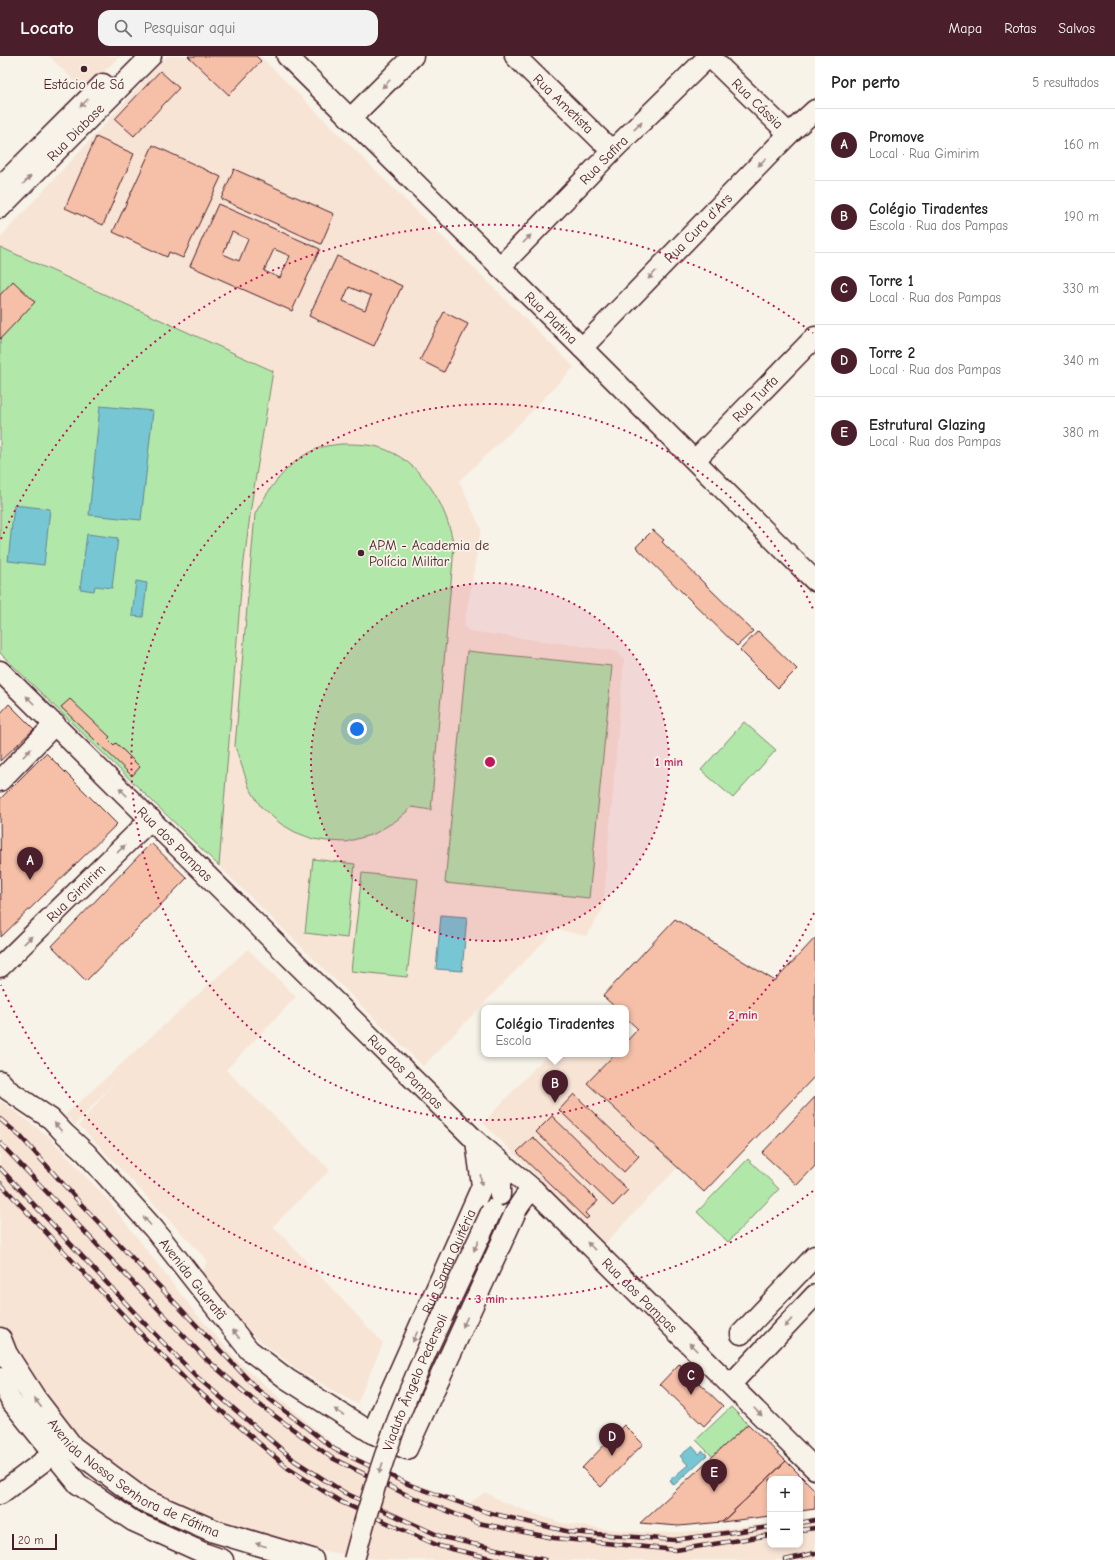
<!DOCTYPE html>
<html lang="pt">
<head>
<meta charset="utf-8">
<style>
	:root { --surface:#fff; --page:#f2f2f2; --text:#222; --muted:#767676; --line:#e0e0e0; --accent:#4a1f2b }
	body { margin:0; font-family:"Comic Neue",sans-serif; background:var(--page); color:var(--text) }
	.controls { position:absolute; right:12px; bottom:12px; display:grid; overflow:hidden; border-radius:8px; box-shadow:0 2px 6px #0003 }
	.controls button { width:36px; height:36px; display:grid; place-items:center; padding:0; border:0; border-bottom:1px solid var(--line); background:var(--surface); color:var(--text); font:20px sans-serif }
	.scale { position:absolute; left:12px; bottom:10px; width:45px; box-sizing:border-box; padding-left:4px; border:2px solid #4a1f2b; border-top:0; font-size:11px; line-height:14px; white-space:nowrap; color:#4a1f2b; -webkit-text-stroke:3px #f7f3e8; paint-order:stroke }
	.you { position:absolute; left:357px; top:673px; width:14px; height:14px; margin:-10px; border:3px solid #fff; border-radius:50%; background:#1a73e8; box-shadow:0 0 0 6px #1a73e833 }
	.badge { display:grid; place-items:center; width:26px; height:26px; border-radius:50%; background:var(--accent); color:#fff; font-size:13px; font-weight:700 }
	.pin { position:absolute; translate:-50% -33px; filter:drop-shadow(0 1px 2px #0008) }
	.pin::after { content:''; position:absolute; top:21px; width:14px; height:12px; background:inherit; clip-path:polygon(0 0,100% 0,50% 100%) }
	.popup { position:absolute; left:481px; top:949px; width:148px; height:52px; box-sizing:border-box; display:grid; place-content:center; border-radius:8px; background:var(--surface); filter:drop-shadow(0 1px 3px #0005); font-size:13px; white-space:nowrap; color:var(--muted) }
	.popup b { font-size:15px; color:var(--text) }
	.popup::after { content:''; position:absolute; left:50%; top:100%; margin-left:-8px; border:8px solid transparent; border-top-color:var(--surface) }
	.list { margin:0; padding:0; list-style:none }
	h2 { display:flex; justify-content:space-between; align-items:center; height:52px; margin:0; padding:0 16px; font-size:17px }
	h2 small { font-size:13px; font-weight:400; color:var(--muted) }
	.list li { display:grid; grid-template-columns:26px 1fr auto; gap:12px; align-items:center; box-sizing:border-box; height:72px; padding:0 16px; border-top:1px solid var(--line) }
	.list b { display:block; font-size:15px; white-space:nowrap }
	.list p { margin:0; font-size:13px; white-space:nowrap; color:var(--muted) }
	.list em { font-size:13px; font-style:normal; color:var(--muted) }
	.icon { flex:none; width:22px; height:22px; fill:none; stroke:currentColor; stroke-width:2; stroke-linecap:round; stroke-linejoin:round }
	.map { position:relative; flex:none; width:815px; height:1504px; overflow:hidden }
	header { display:flex; align-items:center; gap:24px; box-sizing:border-box; height:56px; padding:0 20px; background:var(--accent); color:#fff }
	header strong { font-size:19px }
	nav { display:flex; gap:22px; margin-inline-start:auto; font-size:14px }
	.search { width:280px; height:36px; background:var(--page); display:flex; align-items:center; gap:10px; box-sizing:border-box; padding:0 14px; border-radius:12px; color:var(--muted); font-size:15px }
	main { display:flex }
	aside { flex:1; background:var(--surface) }
	.map>svg:first-child { display:block }
	.built { fill:#f7e4d5 }
	.green { fill:#b1e8aa; stroke:#7e846a }
	.water { fill:#77c6d4; stroke:#658390 }
	.building { fill:#f6c0a8; stroke:#4a1f2b; fill-rule:evenodd }
	.lines { fill:none; stroke-linecap:round; stroke-linejoin:round }
	.minor-casing { stroke:#4a1f2b; stroke-width:23 }
	.major-casing { stroke:#4a1f2b; stroke-width:25 }
	.minor { stroke:#f7f3e8; stroke-width:20 }
	.major { stroke:#f7f3e8; stroke-width:22 }
	.rail-casing { stroke:#4a1f2b; stroke-width:4.5 }
	.rail { stroke:#f7f3e8; stroke-width:3; stroke-dasharray:9; stroke-linecap:butt }
	.minor-bridge-casing { stroke:#4a1f2b; stroke-width:23; stroke-linecap:butt }
	.minor-bridge { stroke:#f7f3e8; stroke-width:20 }
	.oneway { fill:#a0898a }
	.ring { fill:none; stroke:#c2185b; stroke-width:2; stroke-dasharray:2 4 }
	.poi-dot { fill:#4a1f2b; stroke:#f7f3e8; stroke-width:1.5 }
	.labels { text-anchor:middle; dominant-baseline:central; stroke-width:3.5; stroke-linejoin:round; paint-order:stroke }
	.poi-label { font-size:14px; fill:#4a1f2b; stroke:#f7f3e8 }
	.street-label { font-size:14px; fill:#4a1f2b; stroke:#f7f3e8 }
	.centre { fill:#c2185b; stroke:#f7f3e8; stroke-width:2 }
	.ring-label { font-size:12px; text-anchor:middle; font-weight:bold; fill:#c2185b; stroke:#f7f3e8; stroke-width:3.5; stroke-linejoin:round; paint-order:stroke }
</style>
</head>
<body>
<header>
<strong>Locato</strong>
<div class="search"><svg class="icon" aria-label="search" viewBox="0 0 24 24"><circle cx="10" cy="10" r="6"/><path d="M15 15l6 6"/></svg>Pesquisar aqui</div>
<nav><a>Mapa</a><a>Rotas</a><a>Salvos</a></nav>
</header>
<main>
<div class="map">
<svg width="815" height="1504" viewBox="0 0 815 1504">
	<rect width="100%" height="100%" fill="#f7f3e8"/>
	<filter id="ink" filterUnits="userSpaceOnUse"><feTurbulence type="fractalNoise" baseFrequency=".025" numOctaves="2"/><feDisplacementMap in="SourceGraphic" scale="8" xChannelSelector="R" yChannelSelector="G"/><feConvolveMatrix kernelMatrix="1 2 1 2 8 2 1 2 1" color-interpolation-filters="sRGB"/></filter>
	<g filter="url(#ink)">
		<path class="built" d="M49,0H120L91,28L74,25Z
			M167,0H260L574,311L519,368L459,425L481,473L464,570L469,575L617,595L624,604L603,853L586,880L556,873L423,1010L219,810L242,521L252,444L273,315L0,191V182Z
			M248,893L296,941L226,1014L330,1114L273,1170L383,1287L357,1348L296,1313L253,1279L202,1219L207,1204L79,1069L117,1023L75,1069L65,1059Z
			M548,998H615L587,1027L677,1112L605,1188L483,1067Z
			M0,1044L48,1080L108,1144L193,1254L243,1310L335,1390L357,1403L402,1423L470,1447L485,1436L501,1445L524,1454L562,1467L605,1473L654,1477L714,1474L770,1467V1489H800V1463L815,1461V1504H383L329,1496L241,1477L122,1425L45,1350L10,1289L0,1268Z"/>
		<path class="green" d="M0,191L273,315L252,444L242,521L219,810L0,597Z
			M341,388C354,388 366,388 378,391C421,403 448,450 454,492L431,754L412,751L397,764L374,778L346,786L327,785L313,783L295,776L281,768L261,751L249,731L235,690L255,458C270,430 293,398 326,390C331,389 336,389 341,388Z
			M467,595L612,610L589,842L445,827Z
			M744,666L776,694L733,742L701,714Z
			M313,803L355,808L347,882L305,877Z
			M362,817L418,823L407,921L351,915Z
			M748,1103L779,1133L728,1186L697,1156Z
			M731,1351L748,1368L713,1401L696,1384Z"/>
		<path class="water" d="M100,350L153,355L141,464L89,459Z
			M14,449L50,453L44,509L8,505Z
			M87,478L118,482L112,532L95,530L94,535L80,533Z
			M136,525L147,527L143,561L132,560Z
			M441,859L467,861L462,915L436,913Z
			M692,1390L699,1398L703,1395L707,1399L674,1429L670,1424L688,1409L680,1400Z"/>
		<path class="building" d="M188,0H256L261,5L229,39Z
			M160,15L179,32L134,80L115,63Z
			M96,81L134,98L103,169L65,152Z
			M153,89L221,121L183,202L169,196L167,201L113,176Z
			M234,113L334,158L321,188L221,143Z
			M218,148L320,193L292,255L190,210ZM232,176L248,183L239,205L223,198ZM274,193L290,200L280,222L264,215Z
			M337,200L402,230L374,290L309,260ZM349,231L371,240L365,254L343,245Z
			M13,225L35,246L0,283V239Z
			M444,256L468,268L444,316L420,304Z
			M653,474L664,484L662,486L753,575L737,590L636,491Z
			M758,575L797,613L778,632L740,594Z
			M70,643L110,681L108,683L114,689L116,687L140,711L132,720L61,651Z
			M9,648L34,673L0,705V658Z
			M46,697L117,768L1,881L0,743Z
			M151,787L187,822L86,925L52,890Z
			M675,863L775,925L815,882V1020L704,1136L587,1027L615,998H626V986L638,973L626,962V952H616L603,940Z
			M574,1038L639,1100L624,1116L559,1054Z
			M815,1041V1110L797,1129L762,1097Z
			M552,1060L628,1134L613,1150L536,1076Z
			M533,1081L598,1145L585,1157L589,1161L586,1163L517,1096Z
			M679,1308L723,1350L704,1370L660,1328Z
			M748,1368L786,1405L722,1466L679,1470L640,1467Z
			M624,1369L643,1388L601,1431L582,1412Z
			M786,1405L815,1434V1453L800,1455V1423H770V1460L722,1466Z"/>
		<g class="lines">
			<defs>
				<g id="minor">
					<path id="s1" d="M287,0L582,292L815,525"/>
					<path id="s2" d="M515,0L612,95"/>
					<path id="s3" d="M709,0L789,78"/>
					<path d="M350,63L413,0"/>
					<path d="M0,131L103,28"/>
					<path id="s4" d="M0,152L151,0"/>
					<path id="s5" d="M500,211L612,95L709,0"/>
					<path id="s6" d="M582,292L789,78L815,54"/>
					<path id="s7" d="M695,404L815,281"/>
					<path id="s8" d="M0,615L476,1085L534,1134L815,1413"/>
					<path d="M0,725L55,668"/>
					<path id="s9" d="M0,911L151,763"/>
					<path id="s10" d="M0,1025L8,1034L51,1063L65,1078L86,1097L154,1173L249,1294L287,1323L372,1377L407,1393L517,1153C522,1145 526,1138 534,1134"/>
					<path d="M487,1101L500,1118V1139"/>
					<path d="M741,1278L815,1200"/>
					<path d="M0,1322L11,1345L78,1428L133,1465L206,1498L223,1504"/>
					<path d="M731,1328L815,1239"/>
					<path id="s11" d="M372,1377L482,1130L476,1085"/>
					<path d="M0,1438L53,1398"/>
				</g>
				<g id="major">
					<path id="s12" d="M0,1283L6,1298L35,1343L72,1391L143,1444L214,1475L312,1504"/>
				</g>
			</defs>
			<use href="#minor" class="minor-casing"/>
			<use href="#major" class="major-casing"/>
			<use href="#minor" class="minor"/>
			<use href="#major" class="major"/>
			<defs>
				<path id="rail" d="M0,1063L21,1081L81,1148L258,1334L334,1393L410,1429L486,1456L570,1476L674,1484L770,1471
					M0,1087L205,1302L252,1343L332,1402L407,1439L478,1467L554,1482L676,1494L770,1479
					M0,1112L146,1269L197,1321L295,1405L345,1437L442,1481L545,1504
					M0,1127L139,1276L190,1328L289,1413L341,1446L439,1490L499,1504
					M800,1467L815,1464
					M800,1474L815,1472
					M785,1504L815,1497"/>
			</defs>
			<use href="#rail" class="rail-casing"/>
			<use href="#rail" class="rail"/>
			<defs>
				<g id="minor-bridge">
					<path id="s13" d="M354,1504C366,1459 379,1414 395,1371C423,1297 460,1225 492,1154"/>
				</g>
			</defs>
			<use href="#minor-bridge" class="minor-bridge-casing"/>
			<use href="#minor-bridge" class="minor-bridge"/>
		</g>
		<defs><path id="oneway-solid" d="M-6-.8H1V-3.2L6.5 0L1 3.2V.8H-6Z"/></defs>
		<g class="oneway">
			<use href="#oneway-solid" transform="translate(386 28) rotate(135)"/>
			<use href="#oneway-solid" transform="translate(84 47) rotate(135)"/>
			<use href="#oneway-solid" transform="translate(638 70) rotate(-44)"/>
			<use href="#oneway-solid" transform="translate(762 106) rotate(134)"/>
			<use href="#oneway-solid" transform="translate(27 124) rotate(-45)"/>
			<use href="#oneway-solid" transform="translate(527 183) rotate(-46)"/>
			<use href="#oneway-solid" transform="translate(652 219) rotate(134)"/>
			<use href="#oneway-solid" transform="translate(30 644) rotate(-135)"/>
			<use href="#oneway-solid" transform="translate(27 697) rotate(-46)"/>
			<use href="#oneway-solid" transform="translate(123 736) rotate(-135)"/>
			<use href="#oneway-solid" transform="translate(121 793) rotate(-44)"/>
			<use href="#oneway-solid" transform="translate(28 884) rotate(-44)"/>
			<use href="#oneway-solid" transform="translate(58 1071) rotate(-131)"/>
			<use href="#oneway-solid" transform="translate(481 1124) rotate(84)"/>
			<use href="#oneway-solid" transform="translate(147 1165) rotate(-132)"/>
			<use href="#oneway-solid" transform="translate(476 1190) rotate(115)"/>
			<use href="#oneway-solid" transform="translate(591 1190) rotate(-135)"/>
			<use href="#oneway-solid" transform="translate(465 1266) rotate(115)"/>
			<use href="#oneway-solid" transform="translate(788 1267) rotate(133)"/>
			<use href="#oneway-solid" transform="translate(236 1278) rotate(-128)"/>
			<use href="#oneway-solid" transform="translate(415 1281) rotate(114)"/>
			<use href="#oneway-solid" transform="translate(693 1291) rotate(-135)"/>
			<use href="#oneway-solid" transform="translate(38 1347) rotate(-127)"/>
			<use href="#oneway-solid" transform="translate(339 1356) rotate(-147)"/>
			<use href="#oneway-solid" transform="translate(758 1356) rotate(45)"/>
			<use href="#oneway-solid" transform="translate(381 1412) rotate(108)"/>
			<use href="#oneway-solid" transform="translate(261 1489) rotate(-163)"/>
		</g>
	</g>
	<circle cx="490" cy="706" r="179" fill="#c2185b" fill-opacity=".12"/>
	<g class="ring">
		<circle cx="490" cy="706" r="179"/>
		<path d="M814 857A358 358 0 1 1 814 555"/>
		<path d="M813 1135A537 537 0 0 1 1 929M1 483A537 537 0 0 1 813 277"/>
	</g>
	<g class="poi-dot">
		<circle cx="84" cy="13" r="4"/>
		<circle cx="361" cy="497" r="4"/>
	</g>
	<g class="labels">
		<g class="poi-label">
			<text x="84" y="28">Estácio de Sá</text>
			<text x="369" y="489" text-anchor="start">APM - Academia de<tspan x="369" dy="16">Polícia Militar</tspan></text>
		</g>
		<g class="street-label">
			<text stroke="none"><textPath href="#s2" startOffset="68">Rua Ametista</textPath></text>
			<text stroke="none"><textPath href="#s3" startOffset="68">Rua Cássia</textPath></text>
			<text stroke="none"><textPath href="#s4" startOffset="107">Rua Diabase</textPath></text>
			<text stroke="none"><textPath href="#s5" startOffset="149">Rua Safira</textPath></text>
			<text stroke="none"><textPath href="#s6" startOffset="167">Rua Cura d'Ars</textPath></text>
			<text stroke="none"><textPath href="#s1" startOffset="372">Rua Platina</textPath></text>
			<text stroke="none"><textPath href="#s7" startOffset="86">Rua Turfa</textPath></text>
			<text stroke="none"><textPath href="#s8" startOffset="246">Rua dos Pampas</textPath></text>
			<text stroke="none"><textPath href="#s9" startOffset="106">Rua Gimirim</textPath></text>
			<text stroke="none"><textPath href="#s8" startOffset="570">Rua dos Pampas</textPath></text>
			<text stroke="none"><textPath href="#s11" startOffset="188">Rua Santa Quitéria</textPath></text>
			<text stroke="none"><textPath href="#s10" startOffset="278">Avenida Guaratã</textPath></text>
			<text stroke="none"><textPath href="#s8" startOffset="894">Rua dos Pampas</textPath></text>
			<text stroke="none"><textPath href="#s13" startOffset="188">Viaduto Ângelo Pedersoli</textPath></text>
			<text stroke="none"><textPath href="#s12" startOffset="199">Avenida Nossa Senhora de Fátima</textPath></text>
		</g>
	</g>
	<circle cx="490" cy="706" r="6" class="centre"/>
	<g class="ring-label">
		<text x="669" y="710">1 min</text>
		<text x="743" y="963">2 min</text>
		<text x="490" y="1247">3 min</text>
	</g>
</svg>
<div class="controls">
<button>+</button>
<button>−</button>
</div>
<div class="scale">20 m</div>
<div class="you"></div>
<div class="pin badge" style="left:30px;top:824px">A</div>
<div class="pin badge" style="left:555px;top:1047px">B</div>
<div class="popup"><b>Colégio Tiradentes</b>Escola</div>
<div class="pin badge" style="left:691px;top:1339px">C</div>
<div class="pin badge" style="left:612px;top:1400px">D</div>
<div class="pin badge" style="left:714px;top:1436px">E</div>
</div>
<aside>
<h2>Por perto<small>5 resultados</small></h2>
<ul class="list">
<li><span class="badge">A</span><div><b>Promove</b><p>Local · Rua Gimirim</p></div><em>160 m</em></li>
<li><span class="badge">B</span><div><b>Colégio Tiradentes</b><p>Escola · Rua dos Pampas</p></div><em>190 m</em></li>
<li><span class="badge">C</span><div><b>Torre 1</b><p>Local · Rua dos Pampas</p></div><em>330 m</em></li>
<li><span class="badge">D</span><div><b>Torre 2</b><p>Local · Rua dos Pampas</p></div><em>340 m</em></li>
<li><span class="badge">E</span><div><b>Estrutural Glazing</b><p>Local · Rua dos Pampas</p></div><em>380 m</em></li>
</ul>
</aside>
</main>
</body>
</html>
